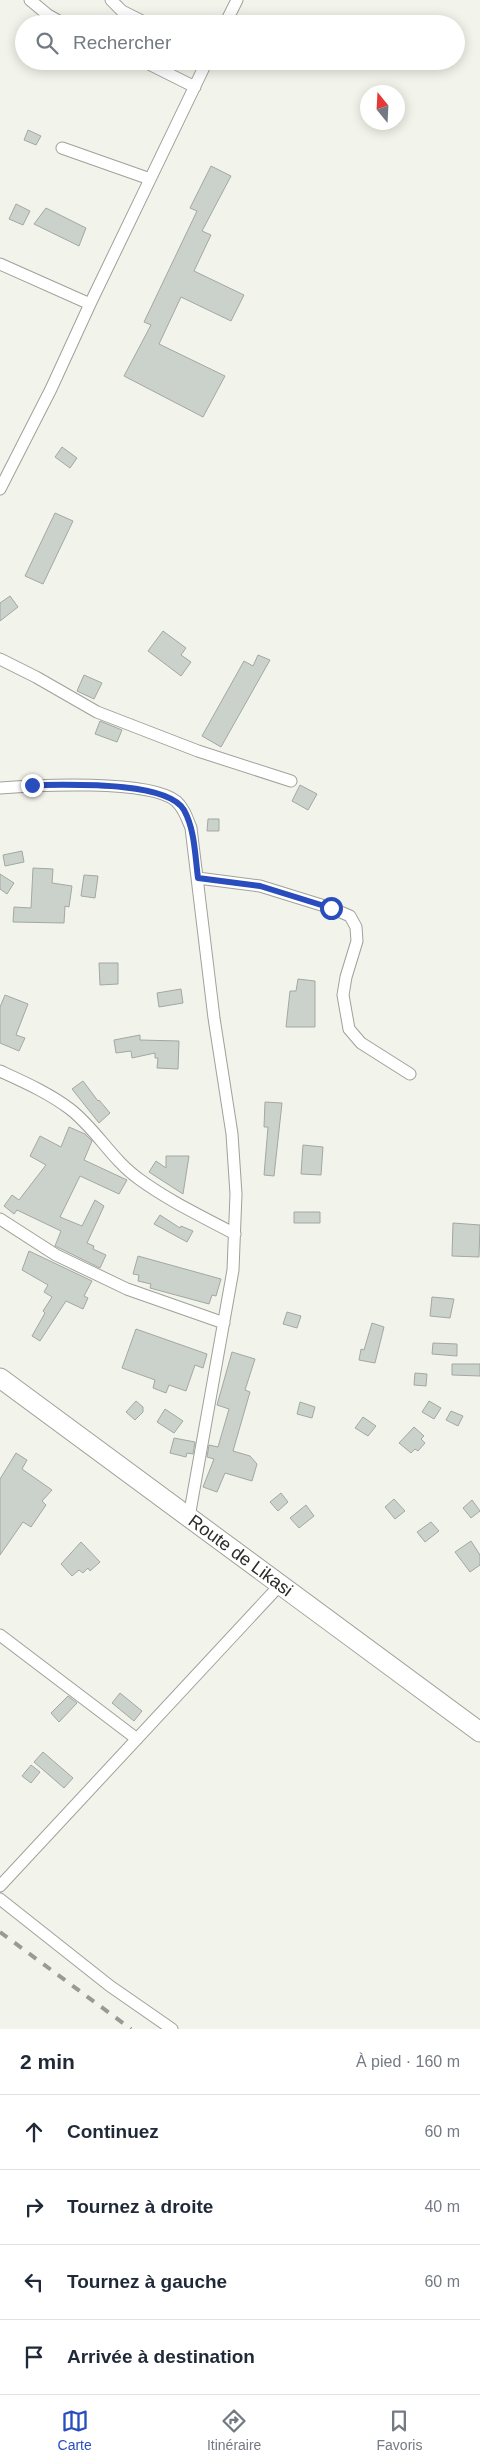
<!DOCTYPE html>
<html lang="fr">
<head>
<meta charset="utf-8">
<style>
	:root { --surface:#fff; --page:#f6f6f7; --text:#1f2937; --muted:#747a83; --line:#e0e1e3; --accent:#294dbd }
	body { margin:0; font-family:Arial,sans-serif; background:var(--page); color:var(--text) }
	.compass { position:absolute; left:360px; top:85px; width:45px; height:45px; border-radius:50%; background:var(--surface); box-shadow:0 2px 12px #0003; rotate:342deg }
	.stop { position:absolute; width:15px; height:15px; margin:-11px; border:4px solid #294dbd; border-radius:50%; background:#fff }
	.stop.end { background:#294dbd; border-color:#fff; box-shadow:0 1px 5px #0008 }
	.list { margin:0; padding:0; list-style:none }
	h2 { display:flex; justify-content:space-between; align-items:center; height:65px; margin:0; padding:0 20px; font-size:21px }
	h2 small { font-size:16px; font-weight:400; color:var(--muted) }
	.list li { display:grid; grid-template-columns:32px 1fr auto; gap:15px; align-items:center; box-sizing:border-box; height:75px; padding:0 20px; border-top:1px solid var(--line) }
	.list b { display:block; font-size:19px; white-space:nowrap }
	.list em { font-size:16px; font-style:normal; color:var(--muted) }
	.icon { flex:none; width:28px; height:28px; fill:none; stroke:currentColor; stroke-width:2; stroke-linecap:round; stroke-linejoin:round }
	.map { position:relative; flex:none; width:480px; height:2029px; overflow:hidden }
	.search { position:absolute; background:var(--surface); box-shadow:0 2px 12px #0003; left:15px; right:15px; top:15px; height:55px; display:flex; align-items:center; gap:12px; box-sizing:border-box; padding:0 18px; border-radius:28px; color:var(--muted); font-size:19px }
	.sheet { height:365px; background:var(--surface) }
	nav { display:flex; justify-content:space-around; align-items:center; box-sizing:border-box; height:70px; border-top:1px solid var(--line); background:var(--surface); font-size:14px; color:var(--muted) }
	nav a { display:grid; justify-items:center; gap:2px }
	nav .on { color:var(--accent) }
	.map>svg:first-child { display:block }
	.building { fill:#cbd1cb; stroke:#a2a8a2 }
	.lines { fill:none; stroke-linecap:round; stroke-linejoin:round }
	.minor-casing { stroke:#9fa19a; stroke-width:13 }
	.trunk-casing { stroke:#9fa19a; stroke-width:21 }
	.minor { stroke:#fff; stroke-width:11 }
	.trunk { stroke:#fff; stroke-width:19 }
	.rail { stroke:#989a93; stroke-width:4; stroke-dasharray:9 9; stroke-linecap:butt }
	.route { stroke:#294dbd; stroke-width:6 }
	.labels { text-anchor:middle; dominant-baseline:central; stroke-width:5; stroke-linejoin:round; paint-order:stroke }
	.street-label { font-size:18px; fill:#2b2b28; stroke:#fff }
</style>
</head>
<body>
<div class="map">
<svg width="480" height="2029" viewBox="0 0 480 2029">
	<rect width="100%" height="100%" fill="#f2f4eb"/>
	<path class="building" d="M28,130L41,136L36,145L24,140Z
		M211,166L231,176L202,231L211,235L194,271L244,295L231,321L181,297L159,344L225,376L203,417L124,376L151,325L144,322L197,211L190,208Z
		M16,204L30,211L23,225L9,219Z
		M46,208L86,228L79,246L34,224Z
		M62,447L77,458L70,468L55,457Z
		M55,513L73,521L43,584L25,576Z
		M10,596L18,607L0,621V603Z
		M163,631L186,648L181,655L191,662L181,676L148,651Z
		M258,655L270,660L221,747L202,736L244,661L253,666Z
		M84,675L102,683L94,699L77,691Z
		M100,721L122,730L117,742L95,734Z
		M300,785L317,794L308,810L292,801Z
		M208,819H219V831H207Z
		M22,851L24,862L5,866L3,855Z
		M33,868L53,869L52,883L72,886L69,907L65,906L64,923L13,922L14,907L31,908Z
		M0,874L14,883L7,894L0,889Z
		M84,875L98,876L95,898L81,896Z
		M99,963H118V984L100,985Z
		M298,979L315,981V1027H286L290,991H296Z
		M181,989L183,1003L159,1007L157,993Z
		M5,995L28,1004L16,1035L25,1038L19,1051L0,1043V1007Z
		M140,1035V1040L179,1041L178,1069L157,1068L158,1058H155V1053L132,1058L131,1051L116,1053L114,1040Z
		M83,1081L98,1101L99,1100L110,1113L99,1123L72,1089Z
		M265,1102L282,1103L274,1176L264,1175L268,1127H264Z
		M69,1127L85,1134L92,1141L84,1160L127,1180L119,1194L80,1176L60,1217L82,1226L95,1200L104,1206L87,1243L94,1246L93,1249L106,1255L100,1268L55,1246L61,1231L17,1210L14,1214L4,1206L12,1195L19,1200L46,1165L30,1156L40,1136L61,1147Z
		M303,1145L323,1147L321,1175L301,1174Z
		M166,1156H189L183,1194L149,1172L156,1161L166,1168Z
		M294,1212H320V1223H294Z
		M160,1215L180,1228L181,1226L193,1231L187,1242L154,1224Z
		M453,1223L480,1225L479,1257L452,1256Z
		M29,1251L92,1281L84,1296L88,1298L83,1309L66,1301L40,1341L32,1336L45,1313L43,1311L52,1297L44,1292L48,1285L22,1270Z
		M138,1256L221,1279L216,1296L212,1295L209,1304L150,1288L151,1284L138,1281L139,1275L133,1274Z
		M432,1297L454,1299L450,1318L430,1316Z
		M287,1312L301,1316L297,1328L283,1324Z
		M372,1323L384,1327L375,1363L359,1360L361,1349L364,1350Z
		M136,1329L207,1354L203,1368L195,1365L186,1391L169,1385L166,1393L153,1388L155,1380L122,1368Z
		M433,1343L457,1344V1356L432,1354Z
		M232,1352L255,1359L245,1390L250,1392L233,1451L250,1456L257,1464L252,1481L225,1473L217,1492L203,1487L214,1459L207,1457L209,1445L218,1447L229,1409L217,1405Z
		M452,1364H480V1376L452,1375Z
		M415,1373L427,1374L426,1386L414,1385Z
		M136,1401L143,1407V1412L135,1420L126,1412Z
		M429,1401L441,1408L434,1419L422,1412Z
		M300,1402L315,1407L312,1418L297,1414Z
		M165,1409L183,1421L174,1433L157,1422Z
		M451,1411L463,1416L458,1426L446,1420Z
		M363,1417L376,1426L368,1436L355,1428Z
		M414,1427L424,1436L421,1439L425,1443L418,1451L415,1449L411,1453L399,1443Z
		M174,1438L195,1442L193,1454L187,1453L186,1457L170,1453Z
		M16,1453L27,1460L22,1469L52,1490L42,1501L46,1505L31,1527L23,1522L0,1555V1479Z
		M281,1493L288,1502L278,1511L270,1502Z
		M394,1499L405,1511L395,1519L385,1507Z
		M472,1500L480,1511L471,1518L463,1508Z
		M306,1505L314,1516L299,1528L290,1518Z
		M431,1522L439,1531L425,1542L417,1532Z
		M471,1541L480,1555V1565L470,1572L455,1552Z
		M81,1542L100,1562L90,1571L88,1568L83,1573L79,1570L72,1576L61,1564Z
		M120,1693L142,1711L134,1721L112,1703Z
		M68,1696L77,1703L59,1722L51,1713Z
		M43,1752L73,1778L64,1788L34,1762Z
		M31,1765L40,1772L31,1783L22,1776Z"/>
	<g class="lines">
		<defs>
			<path id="minor" d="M30,0L48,15L64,24
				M111,0L122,11L148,24
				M225,24L237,0
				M143,61L195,87
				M62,148L150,179
				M0,264L90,304
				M0,489L51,389L90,304L207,61
				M0,659L36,677L97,712L198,751L291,781
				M0,788C36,785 149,779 176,801C184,808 187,818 191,828L214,1018L232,1134L236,1194L233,1270L189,1517
				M198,878L260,886L331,908L350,916L356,927L357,941L346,977L343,995L349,1029L361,1043L410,1074
				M0,1071C24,1082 49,1093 70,1109C96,1129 112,1160 139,1179C169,1201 203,1217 235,1234
				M0,1219L56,1255L127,1289L224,1323
				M0,1635L137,1739
				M0,1886L280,1585
				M0,1899L110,1986L172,2029"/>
			<g id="trunk">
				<path id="s1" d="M0,1378L480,1732"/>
			</g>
		</defs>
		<use href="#minor" class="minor-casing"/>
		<use href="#trunk" class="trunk-casing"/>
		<use href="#minor" class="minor"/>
		<use href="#trunk" class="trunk"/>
		<path class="rail" d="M0,1932L131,2029"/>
	</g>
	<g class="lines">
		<path class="route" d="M32,785C64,785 167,780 184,810C195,830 195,856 198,878L260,886L331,908"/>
	</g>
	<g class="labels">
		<g class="street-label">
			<text stroke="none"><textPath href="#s1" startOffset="299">Route de Likasi</textPath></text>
		</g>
	</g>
</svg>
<svg class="compass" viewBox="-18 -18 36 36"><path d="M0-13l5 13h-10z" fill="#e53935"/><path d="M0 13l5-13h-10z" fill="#747a83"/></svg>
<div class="stop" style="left:331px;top:908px"></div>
<div class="stop end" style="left:32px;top:785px"></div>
<div class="search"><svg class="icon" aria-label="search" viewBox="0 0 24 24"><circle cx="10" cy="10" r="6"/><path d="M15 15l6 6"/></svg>Rechercher</div>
</div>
<section class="sheet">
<h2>2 min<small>À pied · 160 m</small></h2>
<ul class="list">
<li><svg class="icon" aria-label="ahead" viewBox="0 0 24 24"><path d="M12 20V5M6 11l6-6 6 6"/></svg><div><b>Continuez</b></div><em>60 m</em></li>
<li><svg class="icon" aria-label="right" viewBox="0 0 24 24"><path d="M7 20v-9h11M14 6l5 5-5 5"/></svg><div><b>Tournez à droite</b></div><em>40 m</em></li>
<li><svg class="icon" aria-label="left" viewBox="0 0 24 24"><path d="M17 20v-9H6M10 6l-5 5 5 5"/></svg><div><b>Tournez à gauche</b></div><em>60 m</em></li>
<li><svg class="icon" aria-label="arrive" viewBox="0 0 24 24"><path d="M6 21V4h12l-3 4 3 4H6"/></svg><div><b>Arrivée à destination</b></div></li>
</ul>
</section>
<nav>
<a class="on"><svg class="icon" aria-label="map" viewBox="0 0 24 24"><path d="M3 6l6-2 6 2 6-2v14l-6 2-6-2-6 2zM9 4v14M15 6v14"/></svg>Carte</a>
<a><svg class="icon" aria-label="directions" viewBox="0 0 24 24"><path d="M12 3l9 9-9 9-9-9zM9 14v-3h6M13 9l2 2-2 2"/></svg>Itinéraire</a>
<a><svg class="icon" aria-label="saved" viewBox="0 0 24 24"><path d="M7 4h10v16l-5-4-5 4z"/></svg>Favoris</a>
</nav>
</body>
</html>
